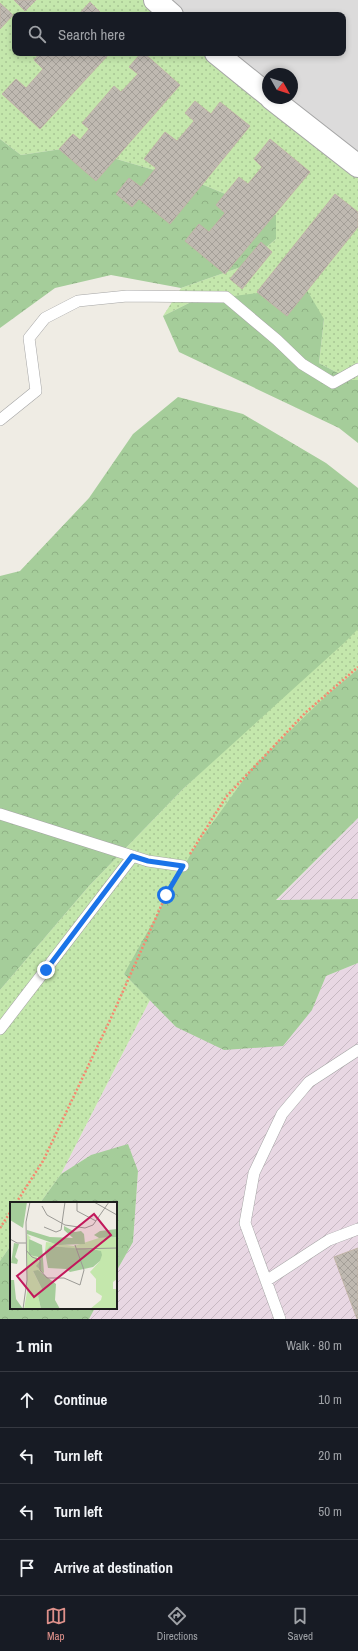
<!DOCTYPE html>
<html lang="en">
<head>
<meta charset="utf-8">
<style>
	:root { --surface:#171b24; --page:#242831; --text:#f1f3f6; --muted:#9ea1a6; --line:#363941; --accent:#de908a }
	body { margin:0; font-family:"Archivo Narrow",sans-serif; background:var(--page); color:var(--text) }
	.compass { position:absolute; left:262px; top:68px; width:36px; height:36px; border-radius:50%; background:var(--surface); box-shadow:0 2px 6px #0003; rotate:129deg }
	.stop { position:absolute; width:12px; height:12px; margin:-9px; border:3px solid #1a73e8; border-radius:50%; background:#fff }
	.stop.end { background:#1a73e8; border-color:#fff; box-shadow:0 1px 4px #0008 }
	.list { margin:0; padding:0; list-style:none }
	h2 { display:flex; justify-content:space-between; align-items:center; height:52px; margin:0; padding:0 16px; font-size:17px }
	h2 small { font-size:13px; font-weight:400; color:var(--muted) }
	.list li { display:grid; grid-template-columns:26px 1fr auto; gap:12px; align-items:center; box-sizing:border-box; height:56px; padding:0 16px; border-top:1px solid var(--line) }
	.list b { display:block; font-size:15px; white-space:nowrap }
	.list em { font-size:13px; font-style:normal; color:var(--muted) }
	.icon { flex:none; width:22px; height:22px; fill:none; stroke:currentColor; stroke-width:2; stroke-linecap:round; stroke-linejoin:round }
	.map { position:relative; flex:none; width:358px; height:1319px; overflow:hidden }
	.search { position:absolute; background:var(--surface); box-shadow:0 2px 6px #0003; left:12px; right:12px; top:12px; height:44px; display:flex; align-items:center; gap:10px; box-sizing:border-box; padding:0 14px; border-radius:8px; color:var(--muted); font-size:15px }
	.sheet { height:276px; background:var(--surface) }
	nav { display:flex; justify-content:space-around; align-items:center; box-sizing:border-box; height:56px; border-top:1px solid var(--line); background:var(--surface); font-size:11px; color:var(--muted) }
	nav a { display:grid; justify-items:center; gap:2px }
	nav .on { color:var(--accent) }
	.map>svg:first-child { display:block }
	.residential { fill:#dcdbdb; fill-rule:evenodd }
	.industrial { fill:url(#industrial-furrows) }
	.grass { fill:url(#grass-dots) }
	.forest { fill:url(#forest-crowns) }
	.building { fill:url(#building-cross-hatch); stroke:#c0b4a7 }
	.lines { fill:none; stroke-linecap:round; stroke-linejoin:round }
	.service-casing { stroke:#a5a5a5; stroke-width:12 }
	.minor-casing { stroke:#a5a5a5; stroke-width:24 }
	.path { stroke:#f5896f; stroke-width:2.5; stroke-dasharray:2 2; stroke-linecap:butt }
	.service { stroke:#fff; stroke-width:11 }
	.minor { stroke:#fff; stroke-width:22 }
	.route { stroke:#1a73e8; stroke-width:5 }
	.inset-road { fill:none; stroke:#9b9a95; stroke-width:1 }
	.view { fill:#c2185b; fill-opacity:0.15; stroke:#c2185b; stroke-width:2 }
	.inset-edge { fill:none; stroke:#1e1e1e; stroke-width:2 }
</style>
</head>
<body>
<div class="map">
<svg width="358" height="1319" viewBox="0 0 358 1319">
	<defs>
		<pattern id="industrial-furrows" width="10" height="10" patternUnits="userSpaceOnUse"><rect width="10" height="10" fill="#e8d7e3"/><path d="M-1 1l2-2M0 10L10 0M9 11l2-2" fill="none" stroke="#c7b8c2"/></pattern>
		<pattern id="grass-dots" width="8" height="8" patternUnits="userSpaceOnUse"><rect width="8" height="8" fill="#c4e7ac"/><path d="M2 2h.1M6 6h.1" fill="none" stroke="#a8c694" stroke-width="1.8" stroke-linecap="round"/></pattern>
		<pattern id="forest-crowns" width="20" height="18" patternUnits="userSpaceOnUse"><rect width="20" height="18" fill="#a5cd9a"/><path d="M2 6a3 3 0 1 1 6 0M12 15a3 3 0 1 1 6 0" fill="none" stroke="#8eb084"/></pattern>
		<pattern id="building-cross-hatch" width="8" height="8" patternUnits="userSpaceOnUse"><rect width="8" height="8" fill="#bfb9b1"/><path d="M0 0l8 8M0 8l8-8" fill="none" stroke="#a49f98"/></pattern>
	</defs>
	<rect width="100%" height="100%" fill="#efece4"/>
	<path class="residential" d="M143,0H358V172L209,53H343V15H162ZM268,74H292V98H268Z"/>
	<path class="industrial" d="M358,818V899L276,901Z
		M358,963V1319H89L95,1308H116V1272L133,1242L138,1171L91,1155L61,1174L150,1000L176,1027L312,1010L326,976Z"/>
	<path class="grass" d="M0,0H143L162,15H15V53H209L358,172V380H351L319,363L324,319L193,301L163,316L181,288L244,266L276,239V215L199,183L75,147L21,155L0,139Z
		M358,625V669L329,693L124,974L150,1000L61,1174L40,1203H11V1245L0,1261V990L89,886L183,789Z"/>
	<path class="forest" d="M0,139L21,155L75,147L199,183L276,215V239L244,266L181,288L111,275L55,288L0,328Z
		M305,287L324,319L319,363L351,380H358V443L339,428L179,352L163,316L193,301Z
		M178,397L243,414L326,463L358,488V629L344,643L183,789L89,886L0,990V576L20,571L89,498L133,434Z
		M358,669V818L276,900L358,899V963L326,976L312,1010L283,1046L224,1050L176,1027L124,974L193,850L252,768L329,693Z
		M128,1144L138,1171L133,1242L116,1272V1203H40L61,1174L91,1155Z
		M11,1245V1308H95L89,1319H0V1261Z"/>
	<path class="building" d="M14,0H36L25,11Z
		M90,2L103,15H78Z
		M0,3L13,15L0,29Z
		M40,53H110L40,129L2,94L16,79L26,88L43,69L34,60Z
		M141,53H144L180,85L96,181L59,149L73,134L80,140L89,129L82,123L114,86L121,92L138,74L129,67Z
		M195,101L211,114L220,102L250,126L170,224L139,199L132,207L116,194L129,178L141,187L156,168L144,159L165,132L177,141L194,121L185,113Z
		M270,139L310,172L225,274L185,241L199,224L209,232L225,213L216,205L239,177L248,184L262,167L254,159Z
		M335,194L358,212V227L287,316L257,292Z
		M261,242L272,252L242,289L230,279Z
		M358,1248V1319H357L334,1257Z"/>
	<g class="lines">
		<defs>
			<path id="service" d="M0,420L36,391L29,338L45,318L78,301L127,296L226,297L277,340L302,364L333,383L358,369
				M0,814L148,861L183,866
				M0,1029L133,856
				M266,1281L329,1240L358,1229
				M280,1319L245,1223L254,1173L282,1114L309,1082L358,1050"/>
			<path id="minor" d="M155,0L172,15
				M216,53L268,95
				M271,98L358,166"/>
		</defs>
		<use href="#service" class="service-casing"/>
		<use href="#minor" class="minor-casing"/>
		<path class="path" d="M190,854L226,797L305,713L358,667
			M16,1203L43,1161L111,1018L166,895L175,879
			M0,1228L11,1211"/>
		<use href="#service" class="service"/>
		<use href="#minor" class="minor"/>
	</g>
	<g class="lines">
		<path class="route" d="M46,970L132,856L148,861L183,866L166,895"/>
	</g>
	<g transform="translate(10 1202)">
		<rect width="107" height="107" fill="#efece4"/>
		<path d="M17,32L21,36L19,37V53L27,55L34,71L23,69L32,87L28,94L31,107H14L17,90ZM107,35V77L103,80V87H107V107H80L91,98L92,94L86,90V77L80,70L90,59L91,49L40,44L35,49L36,40L64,44L89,36Z" fill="#c4e7ac"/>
		<path d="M0,0H17L13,26L0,18ZM54,24L65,30L71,29L74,32L75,42L48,43L17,32V28L40,35L63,36L54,28ZM107,27V35L89,36L84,33L90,29ZM19,37L32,43L34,71L26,64L30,59L28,55L19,53ZM4,41L9,42L5,55L8,58L7,62L1,61ZM40,44L87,48L91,49L92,53L90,59L83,65L60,70L56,67L38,66L35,49ZM28,68L46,82L45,98L50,107H31L28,94L32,87L23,69ZM0,78H4L6,97L13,107H0Z" fill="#a5cd9a"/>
		<path class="inset-road" d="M67,0V9L86,19M84,0L107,13M32,4L37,13L55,23L75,26L83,23L99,0M34,25L46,30L51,28L55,0M0,37L7,41H16M67,47L107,46M16,48L22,55L30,58V68L37,76H54L70,83L74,68L65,43M13,107L17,78L16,20L20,0"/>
		<path class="view" d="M84,12L101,33L24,95L7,74Z"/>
		<rect width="107" height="107" class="inset-edge"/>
	</g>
</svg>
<svg class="compass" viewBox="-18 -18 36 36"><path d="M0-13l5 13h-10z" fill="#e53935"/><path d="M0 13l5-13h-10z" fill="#9ea1a6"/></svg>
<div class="stop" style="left:166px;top:895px"></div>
<div class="stop end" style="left:46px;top:970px"></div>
<div class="search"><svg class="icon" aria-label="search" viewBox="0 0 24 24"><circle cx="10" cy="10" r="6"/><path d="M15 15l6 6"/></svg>Search here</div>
</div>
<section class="sheet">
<h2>1 min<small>Walk · 80 m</small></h2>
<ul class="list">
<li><svg class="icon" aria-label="ahead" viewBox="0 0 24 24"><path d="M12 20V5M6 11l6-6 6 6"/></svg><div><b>Continue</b></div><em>10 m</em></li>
<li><svg class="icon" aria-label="left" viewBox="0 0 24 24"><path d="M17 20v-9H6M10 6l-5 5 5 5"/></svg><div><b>Turn left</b></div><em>20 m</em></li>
<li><svg class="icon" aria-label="left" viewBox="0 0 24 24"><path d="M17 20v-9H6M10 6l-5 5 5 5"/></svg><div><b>Turn left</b></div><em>50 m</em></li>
<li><svg class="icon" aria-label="arrive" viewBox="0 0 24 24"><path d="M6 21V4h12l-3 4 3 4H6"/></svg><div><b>Arrive at destination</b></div></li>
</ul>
</section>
<nav>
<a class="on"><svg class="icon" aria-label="map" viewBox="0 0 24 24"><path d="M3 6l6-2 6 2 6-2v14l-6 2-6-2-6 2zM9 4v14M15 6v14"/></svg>Map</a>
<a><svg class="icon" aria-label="directions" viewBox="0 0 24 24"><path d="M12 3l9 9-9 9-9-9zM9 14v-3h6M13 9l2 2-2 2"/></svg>Directions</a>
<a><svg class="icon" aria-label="saved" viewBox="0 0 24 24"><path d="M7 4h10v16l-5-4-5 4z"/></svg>Saved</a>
</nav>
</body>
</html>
